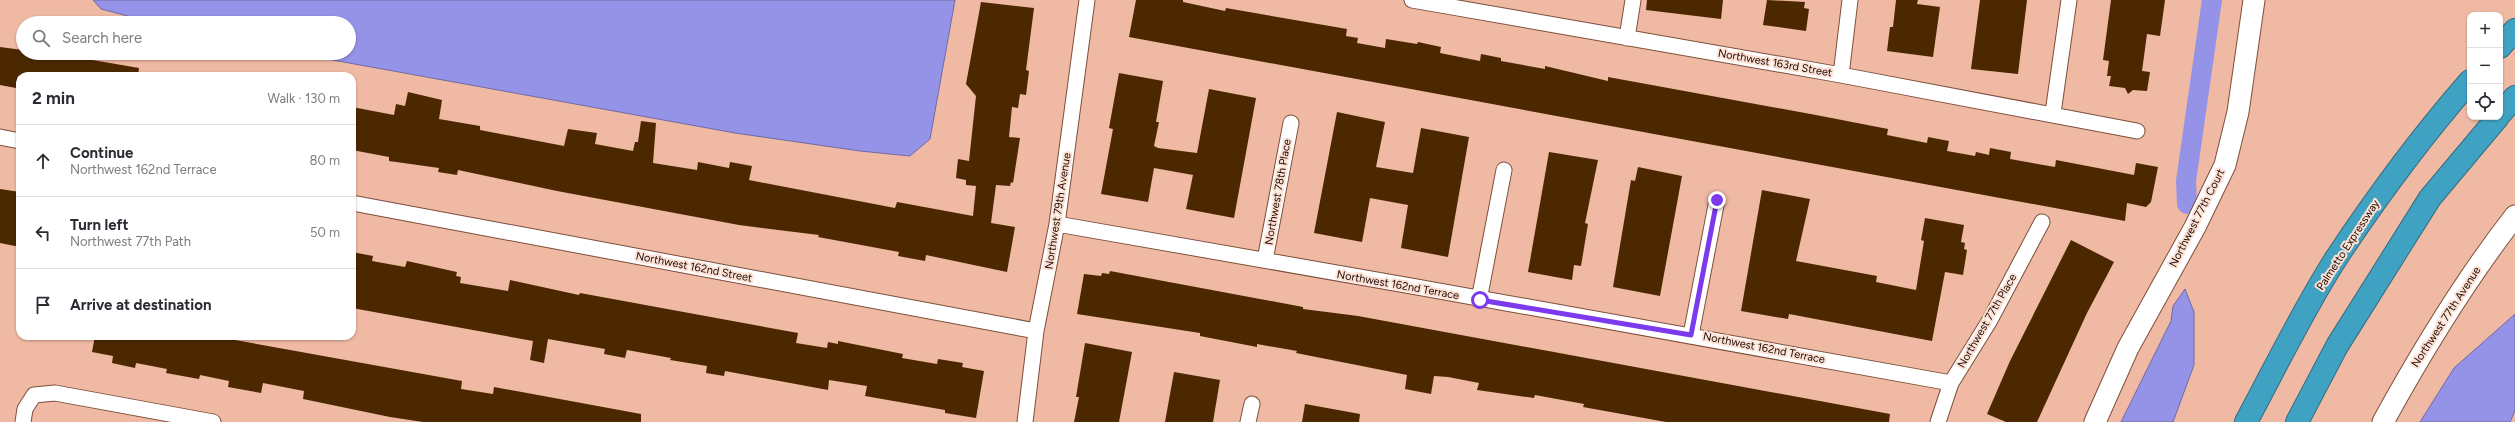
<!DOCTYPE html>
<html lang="en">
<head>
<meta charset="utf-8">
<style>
	:root { --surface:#fff; --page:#f2f2f3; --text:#2b2b33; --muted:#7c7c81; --line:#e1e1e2 }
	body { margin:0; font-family:Figtree,sans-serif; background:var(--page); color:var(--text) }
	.controls { position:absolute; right:12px; top:12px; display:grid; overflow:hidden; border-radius:8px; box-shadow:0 1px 3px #0004 }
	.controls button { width:36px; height:36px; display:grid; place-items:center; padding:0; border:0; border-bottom:1px solid var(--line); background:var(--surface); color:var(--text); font:20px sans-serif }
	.stop { position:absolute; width:12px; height:12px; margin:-9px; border:3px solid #7c3aed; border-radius:50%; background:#fff }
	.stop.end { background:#7c3aed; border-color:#fff; box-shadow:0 1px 4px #0008 }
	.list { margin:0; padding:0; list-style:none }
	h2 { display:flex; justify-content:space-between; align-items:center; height:52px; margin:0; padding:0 16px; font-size:17px }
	h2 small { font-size:13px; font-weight:400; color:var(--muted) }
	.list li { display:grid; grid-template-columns:26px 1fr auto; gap:12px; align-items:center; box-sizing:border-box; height:72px; padding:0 16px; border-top:1px solid var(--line) }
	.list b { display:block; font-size:15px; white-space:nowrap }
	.list p { margin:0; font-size:13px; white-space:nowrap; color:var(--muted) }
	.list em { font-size:13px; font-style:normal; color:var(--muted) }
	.icon { flex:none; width:22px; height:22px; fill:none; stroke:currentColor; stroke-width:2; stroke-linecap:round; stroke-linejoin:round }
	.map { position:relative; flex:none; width:2515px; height:422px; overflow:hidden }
	.search { position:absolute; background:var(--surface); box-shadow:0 1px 3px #0004; left:16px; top:16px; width:340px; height:44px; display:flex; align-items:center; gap:10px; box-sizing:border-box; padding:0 14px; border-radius:22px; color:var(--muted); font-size:15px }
	.panel { position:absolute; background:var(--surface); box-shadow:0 1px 3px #0004; left:16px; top:72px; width:340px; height:268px; border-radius:12px }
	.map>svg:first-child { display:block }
	.water { fill:#9593e7; stroke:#706aa3 }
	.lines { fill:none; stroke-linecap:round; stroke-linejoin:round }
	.canal { stroke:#9593e7; stroke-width:20 }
	.building { fill:#4b2800 }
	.street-casing { stroke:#7d4f3b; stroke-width:17 }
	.secondary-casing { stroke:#7d4f3b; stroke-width:23 }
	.highway-casing { stroke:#336c80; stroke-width:24 }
	.street { stroke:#fff; stroke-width:15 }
	.secondary { stroke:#fff; stroke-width:21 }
	.highway { stroke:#40a2c3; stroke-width:22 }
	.route { stroke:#7c3aed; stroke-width:5 }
	.labels { text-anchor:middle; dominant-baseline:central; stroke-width:4; stroke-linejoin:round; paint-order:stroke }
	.street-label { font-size:11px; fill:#1a0903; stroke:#fde1d5 }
</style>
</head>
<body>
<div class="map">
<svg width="2515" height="422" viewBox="0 0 2515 422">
	<rect width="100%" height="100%" fill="#efb9a3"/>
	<path class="water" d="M93,0H955L930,139L910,156L860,151L735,133L294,53H349V23H154L101,9Z
		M2185,289L2194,312V365L2173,422H2121L2171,321L2173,306Z
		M2515,314V411L2510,422H2420L2454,368Z"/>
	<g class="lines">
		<path class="canal" d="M2187,204L2186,181L2212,0"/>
	</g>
	<path class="building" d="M1136,0H1183V2L1225,11L1226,8L1347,29L1346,36L1358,38L1357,43L1385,48L1386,39L1417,44L1418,42L1441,47L1440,53L1480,61L1481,54L1501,58V61L1545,69V66L1608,81V77L1816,115L1888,129L1887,135L1927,143L1928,137L1949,141L1947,151L1975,156L1976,152L1989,155L1990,148L2011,152L2010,159L2055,167L2056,160L2134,175L2136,163L2158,167L2151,202L2146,207L2127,203L2125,221L1129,37Z
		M1647,0H1723L1721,19L1646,10Z
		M1767,0L1805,2L1804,8L1809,9L1806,31L1763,25Z
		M1896,0H1918L1917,4L1940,7L1933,57L1887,51L1890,27H1893Z
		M1980,0H2027L2018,74L1971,69Z
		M2111,0H2165L2160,36L2147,34L2142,71L2150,72L2147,91L2133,90L2128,94L2125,88L2109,86L2111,76H2107L2109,61L2103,60Z
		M981,2L1034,8L1026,70L1029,71L1026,95L1020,94L1018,108L1012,107L1009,137L1020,138L1013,183L1011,182L1010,186L996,185L991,223L1015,227L1007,272L926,255L925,261L898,256L899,252L818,237L819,235L739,225L557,191L458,170L457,175L438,172L439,168L389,161V157L352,150V107L394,115L396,104L405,106L408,92L442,100L439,119L480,126V130L564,146L568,129L597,133L595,144L633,151L635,142H638L641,121L656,123L653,163L697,170L698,162L729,168L730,162L752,166L749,180L895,208L897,202L973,216L976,186L966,185V180L956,178L958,159L969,161L976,96L966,84Z
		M0,47L23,50V53H52L139,68L138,76H18L16,88L0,85Z
		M1119,73L1163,81L1156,122H1159L1154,146L1158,148L1197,153L1209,89L1256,98L1234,218L1186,209L1193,175L1154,168L1148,202L1101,194L1113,129L1109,128Z
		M1337,112L1385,122L1376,167L1413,173L1421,128L1469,137L1448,257L1401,248L1408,205L1370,198L1362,242L1314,233Z
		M1549,152L1598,160L1585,223L1588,224L1581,266L1574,265L1572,280L1528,272Z
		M1638,167L1682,176L1660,296L1613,287L1631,180L1635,181Z
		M0,189L20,192V247L0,243Z
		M1762,190L1810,199L1796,261L1877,276L1876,282L1916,290L1924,241L1921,240L1925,218L1964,225L1961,242L1965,243L1964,249L1967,250L1963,275L1945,272L1932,341L1789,314L1788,319L1741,311Z
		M2071,240L2114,262L2087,313L2037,422H2006L1987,414L2010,361Z
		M352,252L373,256L372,261L405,267L407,261L457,272L456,276L461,277L460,283L508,291L510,280L579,295L580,293L798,333L796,343L827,348L828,342L838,344V341L903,354L902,358L937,364L938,359L963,363L962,367L984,371L976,418L945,413V410L865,396L867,386L829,380L828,390L725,371L724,376L706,373L707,366L670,360L671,358L627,350L625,358L604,354L605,349L548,339L544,363L530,360L533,341L352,308Z
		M1110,271L1303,307V309L1358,316L1890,414L1889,422H1666L1583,407L1584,404L1535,395L1534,398L1477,390L1479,383L1448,377L1434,376L1431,394L1405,389L1407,375L1296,353L1297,351L1257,344V347L1200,336V333L1077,314L1084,274L1101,276L1102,273L1109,274Z
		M95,336H213L462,381L461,389L493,394L494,387L641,414V422H423L390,417L303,399L304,391L263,383L261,393L228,387L229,381L200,375L199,379L166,373L167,369L136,363L135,368L112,363L113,356L92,352Z
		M1085,343L1132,352L1119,422H1074L1079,397H1076Z
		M1174,372L1220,380L1213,422H1165Z
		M1305,404L1360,414L1359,422H1302Z"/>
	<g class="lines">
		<defs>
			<path id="street" d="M1412,0L1841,75L2137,131
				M1627,38L1633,0
				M1841,75L1850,0
				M2053,113L2069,0
				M0,137L20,141
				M352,203L1036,331
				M1057,224C1355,276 1654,328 1951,383
				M1265,260L1291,123
				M1479,300L1504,170
				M1691,335L1717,200
				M23,422L25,409L34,395L55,393L213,422
				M1025,422L1036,331L1057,224L1087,0
				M1248,422L1252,404
				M1938,422L1951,383L1990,320L2042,222"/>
			<path id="secondary" d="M2095,422L2128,348L2195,227L2225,165L2238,112L2254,0
				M2383,422C2422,351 2465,280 2515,216"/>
			<path id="highway" d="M2500,47L2515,30
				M2500,114L2515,97
				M2246,422C2275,368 2302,312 2335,260C2376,198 2421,137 2470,81
				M2297,422L2337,346L2430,198L2498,117"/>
		</defs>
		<use href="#street" class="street-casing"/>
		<use href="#secondary" class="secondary-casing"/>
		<use href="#highway" class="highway-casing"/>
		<use href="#street" class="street"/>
		<use href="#secondary" class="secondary"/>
		<use href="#highway" class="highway"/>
	</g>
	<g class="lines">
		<path class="route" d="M1480,300L1691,335L1717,200"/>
	</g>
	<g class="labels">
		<g class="street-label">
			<text transform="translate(1775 63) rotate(10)">Northwest 163rd Street</text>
			<text transform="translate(1278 192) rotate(-80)">Northwest 78th Place</text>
			<text transform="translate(1058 211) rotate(-81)">Northwest 79th Avenue</text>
			<text transform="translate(2197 218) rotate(-63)">Northwest 77th Court</text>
			<text transform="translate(2348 245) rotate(-57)">Palmetto Expressway</text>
			<text transform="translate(694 267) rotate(11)">Northwest 162nd Street</text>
			<text transform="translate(1398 285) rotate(10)">Northwest 162nd Terrace</text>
			<text transform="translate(2446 317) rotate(-57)">Northwest 77th Avenue</text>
			<text transform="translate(1987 321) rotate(-60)">Northwest 77th Place</text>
			<text transform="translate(1764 348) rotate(11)">Northwest 162nd Terrace</text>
		</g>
	</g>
</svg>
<div class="controls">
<button>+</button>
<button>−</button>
<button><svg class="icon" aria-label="locate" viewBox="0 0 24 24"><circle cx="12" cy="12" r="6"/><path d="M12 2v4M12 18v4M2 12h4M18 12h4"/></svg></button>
</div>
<div class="stop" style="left:1480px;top:300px"></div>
<div class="stop end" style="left:1717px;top:200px"></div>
<div class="search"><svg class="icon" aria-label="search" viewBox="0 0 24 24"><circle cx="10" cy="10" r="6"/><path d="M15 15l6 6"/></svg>Search here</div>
<section class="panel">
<h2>2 min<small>Walk · 130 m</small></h2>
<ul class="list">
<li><svg class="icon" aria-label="ahead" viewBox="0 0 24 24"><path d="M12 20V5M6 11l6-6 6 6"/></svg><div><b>Continue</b><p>Northwest 162nd Terrace</p></div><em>80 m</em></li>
<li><svg class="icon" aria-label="left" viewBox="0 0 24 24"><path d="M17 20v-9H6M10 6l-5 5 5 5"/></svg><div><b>Turn left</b><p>Northwest 77th Path</p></div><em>50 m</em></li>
<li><svg class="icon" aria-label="arrive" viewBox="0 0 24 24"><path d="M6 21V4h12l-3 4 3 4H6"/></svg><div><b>Arrive at destination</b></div></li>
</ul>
</section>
</div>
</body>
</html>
